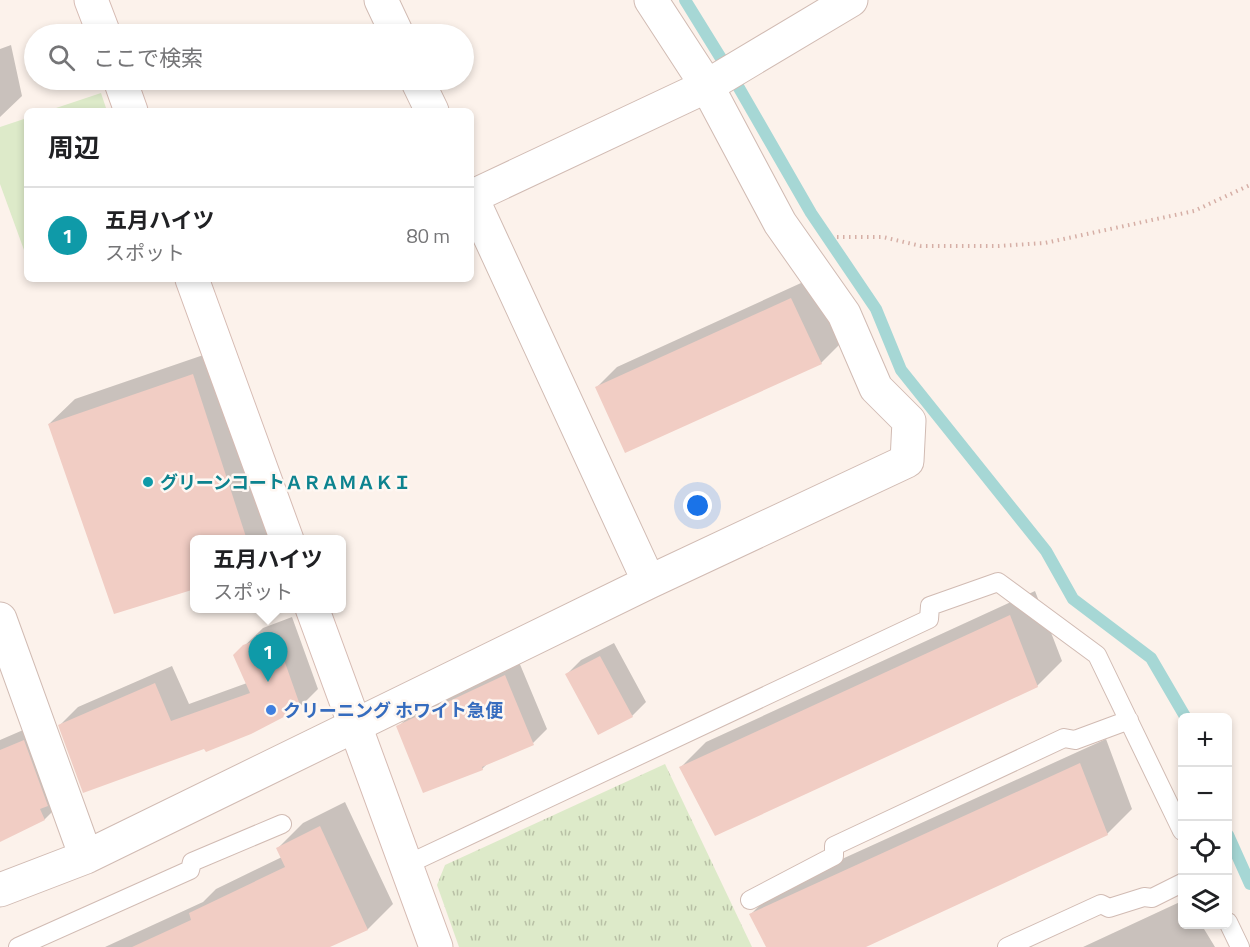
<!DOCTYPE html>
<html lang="ja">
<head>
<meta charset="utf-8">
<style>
	:root { --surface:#fff; --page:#f6f6f6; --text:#202124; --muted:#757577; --line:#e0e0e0; --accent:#db2777 }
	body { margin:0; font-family:"Titillium Web","Noto Sans JP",sans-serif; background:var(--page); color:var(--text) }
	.controls { position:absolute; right:18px; bottom:18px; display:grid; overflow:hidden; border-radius:9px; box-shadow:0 3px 9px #0003 }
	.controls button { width:54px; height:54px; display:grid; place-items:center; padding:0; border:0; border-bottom:2px solid var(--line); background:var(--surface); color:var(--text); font:30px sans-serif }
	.you { position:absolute; left:698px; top:506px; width:21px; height:21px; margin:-15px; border:4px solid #fff; border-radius:50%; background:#1a73e8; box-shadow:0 0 0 9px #1a73e833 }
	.badge { display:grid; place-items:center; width:39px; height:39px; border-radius:50%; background:var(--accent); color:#fff; font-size:20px; font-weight:700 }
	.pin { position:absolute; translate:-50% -50px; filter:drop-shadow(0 2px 3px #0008) }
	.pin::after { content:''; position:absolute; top:32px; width:21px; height:18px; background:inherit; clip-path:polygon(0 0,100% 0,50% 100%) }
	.popup { position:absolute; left:190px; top:535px; width:156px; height:78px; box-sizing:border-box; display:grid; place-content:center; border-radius:9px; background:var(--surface); filter:drop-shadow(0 2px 4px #0005); font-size:20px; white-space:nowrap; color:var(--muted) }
	.popup b { font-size:22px; color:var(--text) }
	.popup::after { content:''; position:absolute; left:50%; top:100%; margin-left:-12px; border:12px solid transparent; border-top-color:var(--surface) }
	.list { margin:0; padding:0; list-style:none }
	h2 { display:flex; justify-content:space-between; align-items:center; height:78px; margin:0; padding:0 24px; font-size:26px }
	h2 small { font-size:20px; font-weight:400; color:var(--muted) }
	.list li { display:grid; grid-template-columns:39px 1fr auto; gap:18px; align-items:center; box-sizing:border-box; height:96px; padding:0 24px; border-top:2px solid var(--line) }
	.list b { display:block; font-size:22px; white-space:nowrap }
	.list p { margin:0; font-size:20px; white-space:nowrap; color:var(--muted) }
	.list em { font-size:20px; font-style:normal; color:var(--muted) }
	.icon { flex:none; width:33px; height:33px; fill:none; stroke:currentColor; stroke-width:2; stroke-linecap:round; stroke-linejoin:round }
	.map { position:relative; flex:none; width:1250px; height:947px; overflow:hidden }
	.search { position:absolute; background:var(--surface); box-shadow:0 3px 9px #0003; left:24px; top:24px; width:450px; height:66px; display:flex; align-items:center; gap:15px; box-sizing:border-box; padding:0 21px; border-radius:33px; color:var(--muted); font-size:22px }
	.panel { position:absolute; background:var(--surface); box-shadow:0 3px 9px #0003; left:24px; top:108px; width:450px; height:174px; border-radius:9px }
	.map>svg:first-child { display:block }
	.green { fill:#ddeac9 }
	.park { fill:url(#park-tufts) }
	.shadow { fill:#0003 }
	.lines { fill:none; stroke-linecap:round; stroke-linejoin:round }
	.stream { stroke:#a6d7d5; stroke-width:12 }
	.building { fill:#f1cdc4 }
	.lane-casing { stroke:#d1bbb3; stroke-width:20 }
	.street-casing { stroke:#d1bbb3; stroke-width:35 }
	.secondary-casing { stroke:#d6bbb3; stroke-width:35 }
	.path { stroke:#d6afa6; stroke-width:4; stroke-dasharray:1.5 4.5; stroke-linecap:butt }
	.lane { stroke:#fff; stroke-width:18 }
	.street { stroke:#fff; stroke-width:33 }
	.secondary { stroke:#fff; stroke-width:33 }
	.culture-dot { fill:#0f9aa8; stroke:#fef7f2; stroke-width:2 }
	.shop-dot { fill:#3f7fe0; stroke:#fef7f2; stroke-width:2 }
	.labels { text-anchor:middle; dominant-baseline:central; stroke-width:5; stroke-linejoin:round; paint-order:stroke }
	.culture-label { font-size:18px; font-weight:bold; fill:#0d838f; stroke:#fef7f2; text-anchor:start }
	.shop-label { font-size:18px; font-weight:bold; fill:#366cbe; stroke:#fef7f2; text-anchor:start }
</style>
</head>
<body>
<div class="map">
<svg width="1250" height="947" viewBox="0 0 1250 947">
	<defs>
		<pattern id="park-tufts" width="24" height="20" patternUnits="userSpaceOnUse" patternTransform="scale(1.5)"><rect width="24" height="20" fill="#ddeac9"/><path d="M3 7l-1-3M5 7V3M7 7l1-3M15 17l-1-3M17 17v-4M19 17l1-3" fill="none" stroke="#b8c0a5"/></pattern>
	</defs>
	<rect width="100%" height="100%" fill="#fcf2eb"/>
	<path class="green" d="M101,93L107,111H47Z
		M27,118V249L24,250L0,184V127Z"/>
	<path class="park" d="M665,764L752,947H459L437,885L445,865Z"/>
	<path class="shadow" d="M11,45L22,96L0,117V49Z
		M812,278L841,343L821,363L597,387L617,367Z
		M218,350L279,540H194L49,424L75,399Z
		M1035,591L1062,661L1037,686L681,767L706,742Z
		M292,617L318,689L300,707L204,747L60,725L78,707L172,666L189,704L247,683L235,655L263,628Z
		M614,643L646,702L632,716L567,674L581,660Z
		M519,662L547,729L533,743L489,762L482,769L398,727L412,713Z
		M44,721L65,799L45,819L0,840V740Z
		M1106,739L1132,809L1107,834L862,947H768L751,914L776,889Z
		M345,802L393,904L368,929L326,947H105L203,902L216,889L282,857L278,848L303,823Z
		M1182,901V924H1201L1215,947H1083Z"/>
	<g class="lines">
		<path class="stream" d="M685,0L735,81L811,213L876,309L901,370L1046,551L1073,599L1151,658L1186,718
			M1228,835L1250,884"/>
	</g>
	<path class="building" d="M791,298L822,364L625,453L595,387Z
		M193,374L247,540H195V589L114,614L48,424Z
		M1010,615L1038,687L715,836L679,767Z
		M275,634L301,708L251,734L206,752L204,749L83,793L58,725L155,683L171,721L250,693L233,655L243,645Z
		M600,656L633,717L598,735L565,674Z
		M505,675L534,745L482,767L483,770L423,793L396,726Z
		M24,740L48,806L40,809L45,820L0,842V750Z
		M1080,763L1108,835L866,947H766L749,914Z
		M320,826L368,930L330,947H132L191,920L189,913L285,867L276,848Z"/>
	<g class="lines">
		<defs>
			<path id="lane" d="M406,865L929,619L930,606L998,582L1097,655L1182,831
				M750,900L834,856V846L1064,738L1075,740L1129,720
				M1228,922L1240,947
				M18,947L190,870L192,862L282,824
				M1007,947L1101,904L1109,908L1144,897L1152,898L1182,883"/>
			<path id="street" d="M381,0L397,34
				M417,80L432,111
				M471,196L649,582
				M471,197L707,86L851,0
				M0,619L86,857
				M0,890L86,857L649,582L907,461L909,421L876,388L844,314L780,223L707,86L651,0"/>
			<path id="secondary" d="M91,0L104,34
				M120,80L131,111
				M192,279L287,540
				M312,608L436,947"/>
		</defs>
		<use href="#lane" class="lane-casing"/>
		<use href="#street" class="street-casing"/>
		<use href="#secondary" class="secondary-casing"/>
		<path class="path" d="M837,237H883L921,246H998L1045,243L1194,211L1250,185"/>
		<use href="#lane" class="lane"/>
		<use href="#street" class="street"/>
		<use href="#secondary" class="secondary"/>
	</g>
	<circle class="culture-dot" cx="148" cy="482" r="6"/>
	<circle class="shop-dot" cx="271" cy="710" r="6"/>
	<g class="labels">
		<g class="culture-label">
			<text x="160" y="482">グリーンコートＡＲＡＭＡＫＩ</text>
		</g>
		<g class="shop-label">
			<text x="283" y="710">クリーニング ホワイト急便</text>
		</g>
	</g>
</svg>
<div class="controls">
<button>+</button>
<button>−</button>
<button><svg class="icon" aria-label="locate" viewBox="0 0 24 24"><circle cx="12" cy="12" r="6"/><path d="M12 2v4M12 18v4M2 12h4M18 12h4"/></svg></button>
<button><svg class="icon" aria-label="layers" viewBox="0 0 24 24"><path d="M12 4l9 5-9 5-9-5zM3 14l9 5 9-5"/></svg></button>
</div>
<div class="you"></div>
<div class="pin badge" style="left:268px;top:682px;background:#0f9aa8">1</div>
<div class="popup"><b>五月ハイツ</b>スポット</div>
<div class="search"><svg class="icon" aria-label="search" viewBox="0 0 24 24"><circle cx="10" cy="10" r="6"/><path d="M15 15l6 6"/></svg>ここで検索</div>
<section class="panel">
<h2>周辺<small></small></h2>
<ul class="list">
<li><span class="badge" style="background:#0f9aa8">1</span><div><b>五月ハイツ</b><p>スポット</p></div><em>80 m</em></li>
</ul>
</section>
</div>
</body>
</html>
